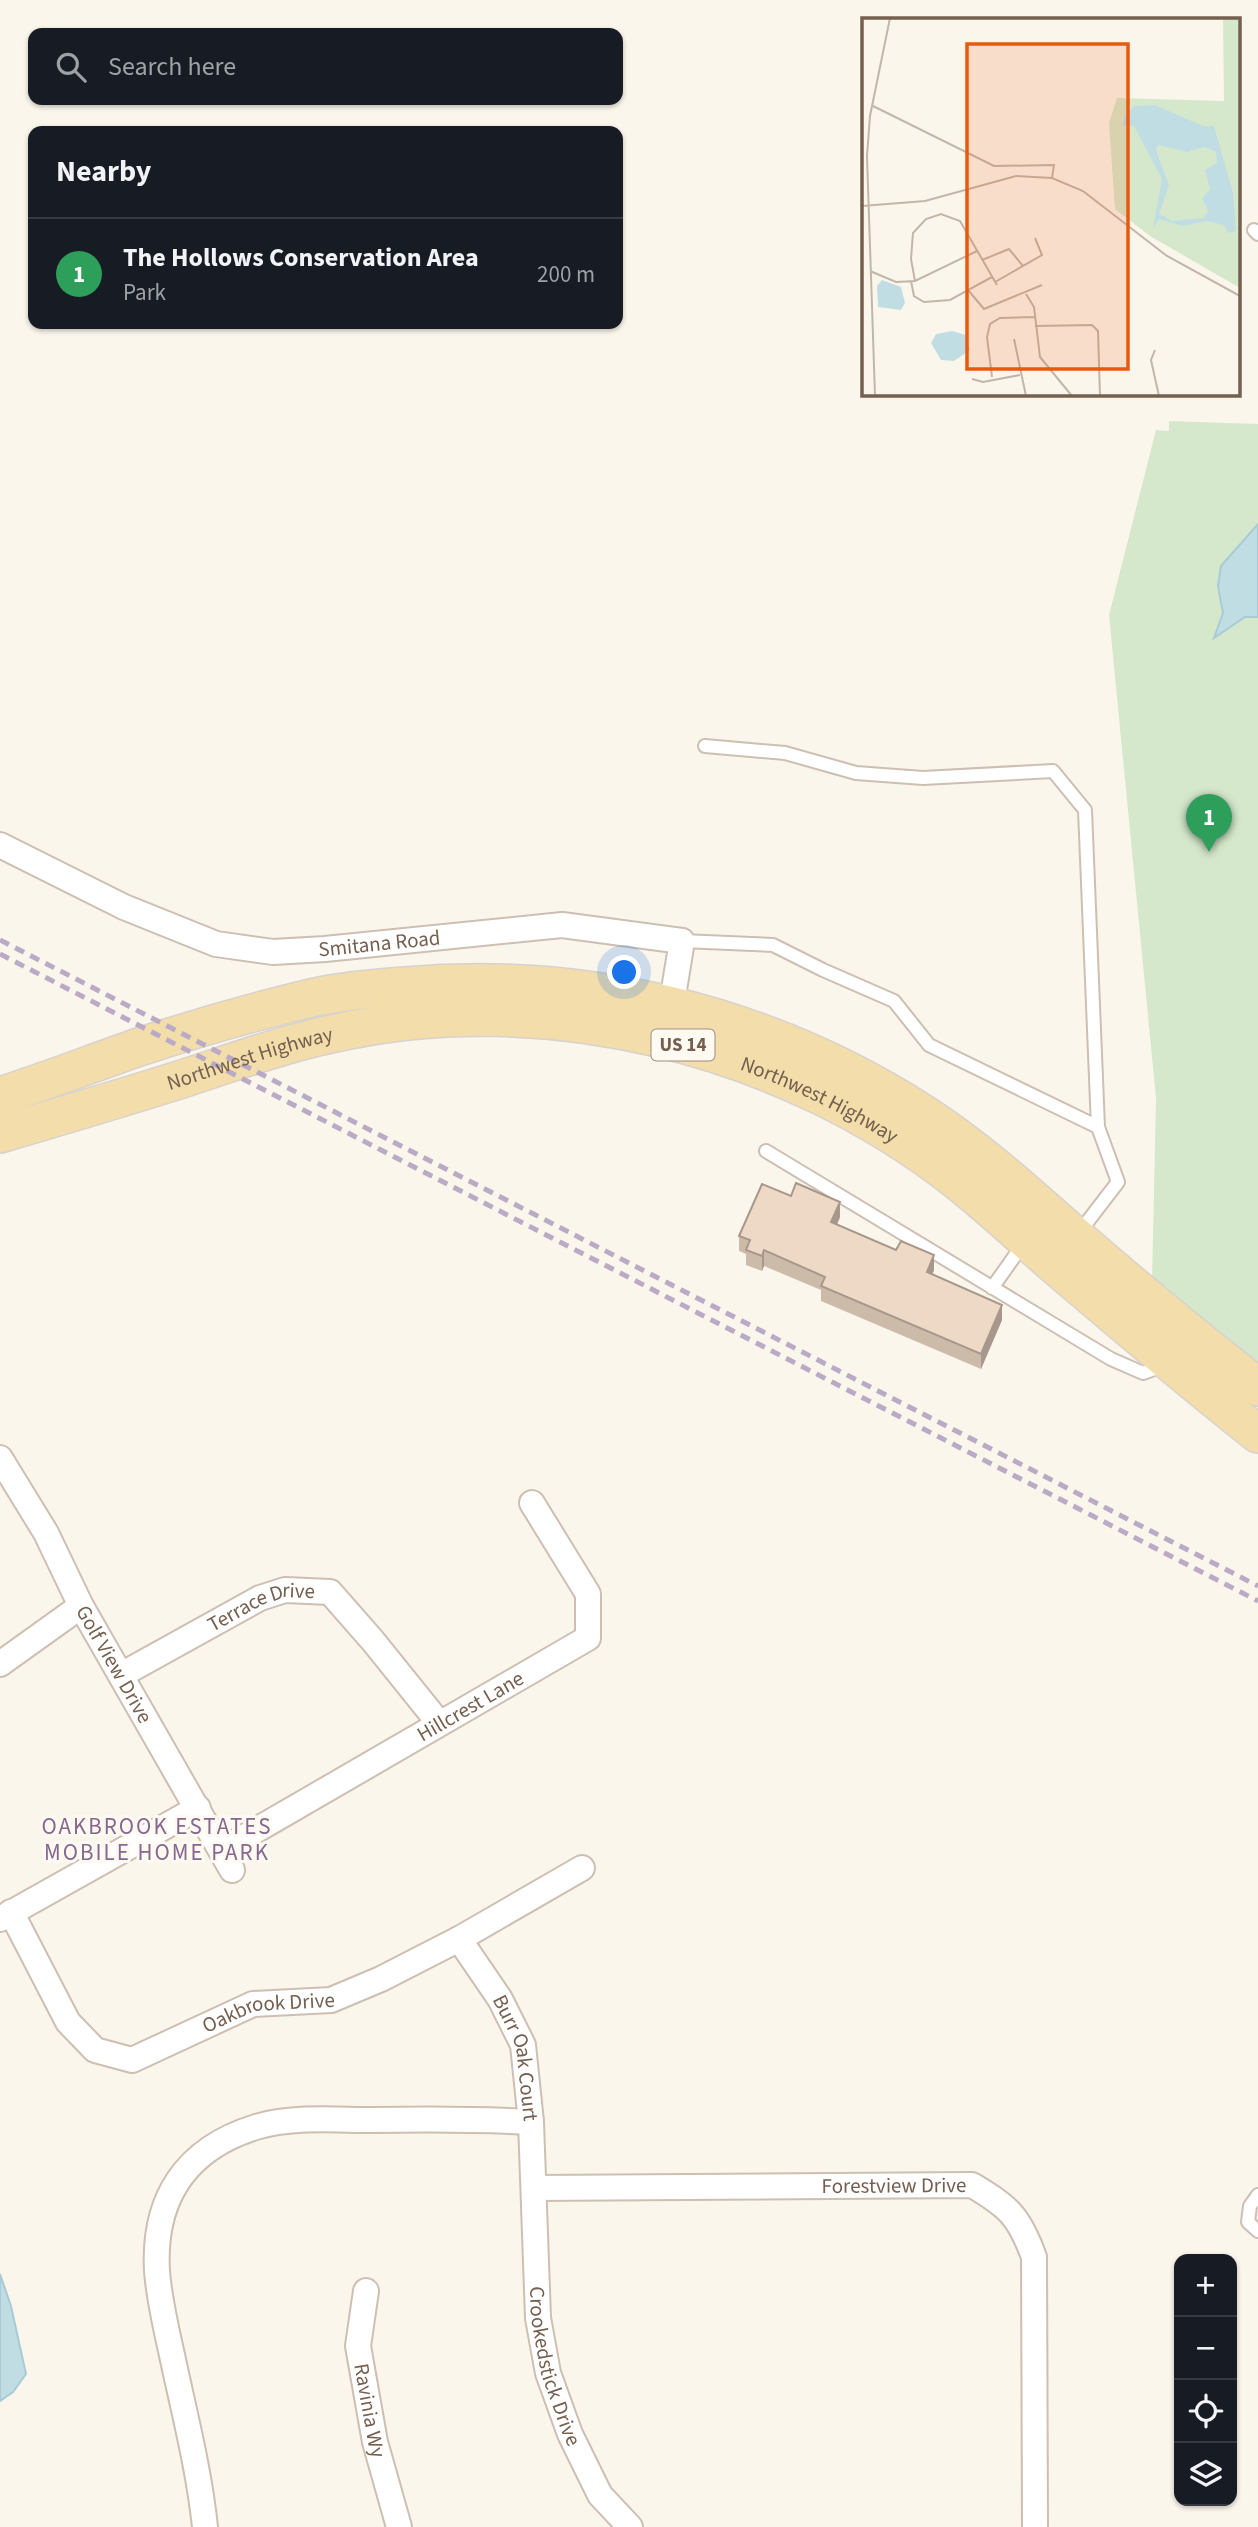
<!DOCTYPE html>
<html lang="en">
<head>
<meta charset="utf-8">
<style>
	:root { --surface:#171b24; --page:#242831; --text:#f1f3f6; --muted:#9ea1a6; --line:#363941; --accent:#7c3aed }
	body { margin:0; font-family:"Source Sans 3",sans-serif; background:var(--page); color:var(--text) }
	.controls { position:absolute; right:21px; bottom:21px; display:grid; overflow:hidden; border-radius:14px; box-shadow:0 2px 5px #0004 }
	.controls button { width:63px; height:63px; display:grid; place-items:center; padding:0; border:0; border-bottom:2px solid var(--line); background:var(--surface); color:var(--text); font:35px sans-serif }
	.you { position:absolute; left:625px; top:973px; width:24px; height:24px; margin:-18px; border:5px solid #fff; border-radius:50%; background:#1a73e8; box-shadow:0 0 0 10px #1a73e833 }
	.badge { display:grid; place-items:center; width:46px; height:46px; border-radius:50%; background:var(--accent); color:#fff; font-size:23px; font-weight:700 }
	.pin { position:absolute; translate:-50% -58px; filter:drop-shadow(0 2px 4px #0008) }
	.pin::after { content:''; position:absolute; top:37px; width:24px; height:21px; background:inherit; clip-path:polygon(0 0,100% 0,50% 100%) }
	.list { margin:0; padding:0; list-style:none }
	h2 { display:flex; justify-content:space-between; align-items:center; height:91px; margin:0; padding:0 28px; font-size:30px }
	h2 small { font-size:23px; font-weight:400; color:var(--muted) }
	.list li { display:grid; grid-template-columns:46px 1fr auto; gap:21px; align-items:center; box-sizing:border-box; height:112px; padding:0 28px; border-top:2px solid var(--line) }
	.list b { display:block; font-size:26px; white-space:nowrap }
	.list p { margin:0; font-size:23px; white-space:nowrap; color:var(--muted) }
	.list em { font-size:23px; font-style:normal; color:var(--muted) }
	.icon { flex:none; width:38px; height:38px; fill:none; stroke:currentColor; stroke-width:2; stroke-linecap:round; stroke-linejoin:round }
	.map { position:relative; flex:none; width:1258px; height:2527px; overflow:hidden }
	.search { position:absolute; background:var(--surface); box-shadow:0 2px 5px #0004; left:28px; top:28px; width:595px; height:77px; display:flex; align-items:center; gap:18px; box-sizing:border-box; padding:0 24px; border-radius:14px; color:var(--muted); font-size:26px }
	.panel { position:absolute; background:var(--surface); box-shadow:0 2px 5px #0004; left:28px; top:126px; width:595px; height:203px; border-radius:14px }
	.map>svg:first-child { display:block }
	.green { fill:#d5e8cb }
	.water { fill:#c1dde4; stroke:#a8cbd5; stroke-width:2 }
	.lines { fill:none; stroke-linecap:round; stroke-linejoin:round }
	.service-casing { stroke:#cdbfb2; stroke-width:16 }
	.minor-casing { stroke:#cdbfb2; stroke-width:28 }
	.primary-casing { stroke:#d8d2ce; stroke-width:40 }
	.service { stroke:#fff; stroke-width:12 }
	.minor { stroke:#fff; stroke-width:24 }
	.primary { stroke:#f3ddab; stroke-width:37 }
	.rail { stroke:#baaac5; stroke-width:5; stroke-dasharray:10 7; stroke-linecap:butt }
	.wall { fill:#cdbbaa }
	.shaded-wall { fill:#a7988b }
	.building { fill:#eed9c6; stroke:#a7988b; stroke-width:2 }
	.labels { text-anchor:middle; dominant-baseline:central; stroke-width:6; stroke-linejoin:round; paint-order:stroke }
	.shield { fill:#fefaf2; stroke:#9e8e81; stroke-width:2 }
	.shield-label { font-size:19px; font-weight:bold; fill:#756050 }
	.street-label { font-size:21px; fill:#756050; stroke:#fefaf2 }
	.neighbourhood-label { font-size:23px; letter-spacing:2px; fill:#866890; stroke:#fefaf2 }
	.inset-road { fill:none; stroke:#c1b6a9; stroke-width:2 }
	.view { fill:#e8590c; fill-opacity:0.15; stroke:#e8590c; stroke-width:3.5 }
	.inset-edge { fill:none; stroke:#756050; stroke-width:3.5 }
</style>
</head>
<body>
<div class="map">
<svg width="1258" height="2527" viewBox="0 0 1258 2527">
	<rect width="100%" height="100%" fill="#fbf6ec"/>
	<path class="green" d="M1169,421L1258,424V1363L1152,1281L1156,1098L1109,615L1156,430L1169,431Z"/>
	<path class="water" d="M1258,524V617H1245L1214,638L1223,613L1218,586L1221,566Z
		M0,2274L11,2306L26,2374L13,2392L0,2401Z"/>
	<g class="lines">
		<defs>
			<path id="service" d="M1254,230L1258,234
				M705,746L785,753L856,773L923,778L1053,771L1085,810L1098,1127L1118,1182L1078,1234
				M682,941L773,945L823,970L894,1001L929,1045L1098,1127
				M766,1151L1111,1359L1143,1373L1165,1365
				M992,1288L1024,1243
				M1258,2195L1250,2206L1248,2222L1258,2231"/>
			<g id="minor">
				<path id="s1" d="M0,845L124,907L216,944L273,952L325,949L562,925L682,941L669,1020"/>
				<path id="s2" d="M0,1458L46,1533L81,1606L232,1870"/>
				<path d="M0,1664L81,1606"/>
				<path id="s3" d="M121,1675L260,1598L285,1590L330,1592L373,1641L439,1723"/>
				<path id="s4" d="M222,1850L588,1638V1594L532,1503"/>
				<path id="s5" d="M11,1912L68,2022L95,2050L132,2060L253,2004L331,2000L381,1979L459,1939L582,1868"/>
				<path d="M0,1919L198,1808"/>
				<path id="s6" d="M459,1939L500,1999L523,2045L531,2122L538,2318L548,2373L570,2434L600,2495L630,2527"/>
				<path id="s7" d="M534,2188L972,2185C1009,2207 1019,2216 1034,2257L1035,2527"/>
				<path id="s8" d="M366,2291L358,2346L375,2442L399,2527"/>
				<path d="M205,2527C199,2469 184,2412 172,2355C166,2328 159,2299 157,2271C153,2199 185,2149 256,2127C292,2116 335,2120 372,2120C425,2119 478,2119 531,2122"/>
			</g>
			<g id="primary">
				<path d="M0,1096C47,1081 93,1063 139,1047C197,1028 256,1011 315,997C344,991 376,988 405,986C587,970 767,1014 921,1112C976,1147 1025,1192 1074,1235C1134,1287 1195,1338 1258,1387"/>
				<path id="s9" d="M0,1134C61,1116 122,1098 182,1079C231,1063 280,1045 331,1034C544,985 785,1046 956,1180C989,1206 1020,1235 1052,1263C1120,1321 1188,1379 1258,1434"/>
			</g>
		</defs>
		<use href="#service" class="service-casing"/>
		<use href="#minor" class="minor-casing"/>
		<use href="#primary" class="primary-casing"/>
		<use href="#service" class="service"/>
		<use href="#minor" class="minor"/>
		<use href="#primary" class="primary"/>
		<path class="rail" d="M0,940L1258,1586
			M0,954L1258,1601"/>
	</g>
	<path class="wall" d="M791,1196L840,1217L837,1225L934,1270L932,1275L1002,1320L981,1369L821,1301V1290L764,1266L762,1271L746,1265V1254L739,1251V1236Z"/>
	<path class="shaded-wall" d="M840,1202V1217L831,1238V1222Z
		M764,1250V1266L762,1271V1256Z
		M934,1255V1270L927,1287V1272Z
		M1002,1305V1320L981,1369V1354Z"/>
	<path class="building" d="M796,1183L840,1202L831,1222L896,1250L901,1241L934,1255L927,1272L1002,1305L981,1354L821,1286L825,1277L764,1250L762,1256L746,1250L750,1240L739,1236L762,1184L791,1196Z"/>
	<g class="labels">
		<rect class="shield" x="651.5" y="1029.5" width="63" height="31" rx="5"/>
		<g class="shield-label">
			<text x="683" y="1045">US 14</text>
		</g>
		<g class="street-label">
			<text stroke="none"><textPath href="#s1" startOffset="402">Smitana Road</textPath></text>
			<text stroke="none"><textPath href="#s9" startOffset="261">Northwest Highway</textPath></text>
			<text stroke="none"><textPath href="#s9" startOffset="849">Northwest Highway</textPath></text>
			<text stroke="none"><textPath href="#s3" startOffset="158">Terrace Drive</textPath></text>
			<text stroke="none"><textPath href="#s2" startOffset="236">Golf View Drive</textPath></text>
			<text stroke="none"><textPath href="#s4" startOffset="287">Hillcrest Lane</textPath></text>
			<text stroke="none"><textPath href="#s5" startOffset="348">Oakbrook Drive</textPath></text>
			<text stroke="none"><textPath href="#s6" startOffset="135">Burr Oak Court</textPath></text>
			<text stroke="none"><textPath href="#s7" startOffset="360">Forestview Drive</textPath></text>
			<text stroke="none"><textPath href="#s6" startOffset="448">Crookedstick Drive</textPath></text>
			<text stroke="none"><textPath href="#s8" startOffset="121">Ravinia Wy</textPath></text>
		</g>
		<g class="neighbourhood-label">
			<text x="157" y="1826">OAKBROOK ESTATES<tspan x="157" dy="26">MOBILE HOME PARK</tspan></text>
		</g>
	</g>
	<g transform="translate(862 18)">
		<rect width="378" height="378" fill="#fbf6ec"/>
		<path d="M361,0H378V270L288,218L253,191L247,105L255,80L362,83Z" fill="#d5e8cb"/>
		<path d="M293,87L341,108H352L371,175L374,213L366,215L362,207L345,203L320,208L297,201L291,210L300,161L272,108H261L262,99L272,88ZM296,127L325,134L343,129L354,134L355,145L343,152L348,171L340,181L346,193L342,200L310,203L297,196L307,167L294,132ZM20,262L39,269L43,285L39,292L16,289L15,268ZM90,313L104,317L108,332L92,343L79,342L69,325L74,316Z" fill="#c1dde4" fill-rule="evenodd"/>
		<path class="inset-road" d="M11,88L132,148L192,147L190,160M0,188L63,183L154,158L190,160L221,173L305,238L378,278M120,242L147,231L161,248M8,253L34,264L53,263L115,233M49,263L52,278L62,284L88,282L130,259M53,263L49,241L51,215L64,201L79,196L98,203L135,267M133,264L180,237L173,220M106,272L122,291L180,267M164,276L172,289L178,339L210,378M173,308L230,307L236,313L238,378M152,321L164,378M293,332L289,342L297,378M130,359L125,319L128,306L138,300L173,299M110,361L121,364L158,357M13,378L5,138L8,98L28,0"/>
		<path class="view" d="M105,26H266V351H105Z"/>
		<rect width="378" height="378" class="inset-edge"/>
	</g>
</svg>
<div class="controls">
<button>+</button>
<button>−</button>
<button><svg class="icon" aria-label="locate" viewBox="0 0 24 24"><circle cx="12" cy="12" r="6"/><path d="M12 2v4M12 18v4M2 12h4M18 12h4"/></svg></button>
<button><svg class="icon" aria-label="layers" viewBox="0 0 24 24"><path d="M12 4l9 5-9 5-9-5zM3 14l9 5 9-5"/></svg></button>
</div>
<div class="you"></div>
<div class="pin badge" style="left:1209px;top:852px;background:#2e9e5b">1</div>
<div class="search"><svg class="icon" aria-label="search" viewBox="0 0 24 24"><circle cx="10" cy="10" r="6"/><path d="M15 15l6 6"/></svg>Search here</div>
<section class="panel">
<h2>Nearby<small></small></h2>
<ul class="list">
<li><span class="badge" style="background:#2e9e5b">1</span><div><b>The Hollows Conservation Area</b><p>Park</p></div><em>200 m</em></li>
</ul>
</section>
</div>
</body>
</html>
